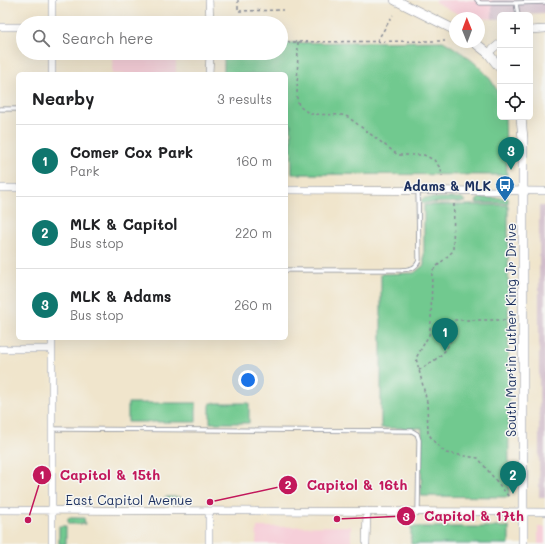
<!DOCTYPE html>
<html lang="en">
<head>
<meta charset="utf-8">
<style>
	:root { --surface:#fff; --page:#f6f6f6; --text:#202124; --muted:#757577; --line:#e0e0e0; --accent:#0f766e }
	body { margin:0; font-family:Mali,sans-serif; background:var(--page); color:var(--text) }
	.controls { position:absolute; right:12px; top:12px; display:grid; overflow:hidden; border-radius:6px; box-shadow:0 4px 16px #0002 }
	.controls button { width:36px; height:36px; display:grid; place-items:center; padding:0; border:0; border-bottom:1px solid var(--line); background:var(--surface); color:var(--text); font:20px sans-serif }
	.compass { position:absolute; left:449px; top:12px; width:36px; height:36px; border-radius:50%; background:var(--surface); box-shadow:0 4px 16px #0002; rotate:359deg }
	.you { position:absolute; left:248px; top:380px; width:14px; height:14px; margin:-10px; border:3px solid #fff; border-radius:50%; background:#1a73e8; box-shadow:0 0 0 6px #1a73e833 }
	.badge { display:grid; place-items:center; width:26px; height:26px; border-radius:50%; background:var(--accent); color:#fff; font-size:13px; font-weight:700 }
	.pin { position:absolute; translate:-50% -33px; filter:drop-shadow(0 1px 2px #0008) }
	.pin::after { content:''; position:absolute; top:21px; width:14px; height:12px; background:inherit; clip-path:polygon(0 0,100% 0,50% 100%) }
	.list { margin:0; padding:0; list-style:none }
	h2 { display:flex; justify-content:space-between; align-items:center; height:52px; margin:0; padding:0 16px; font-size:17px }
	h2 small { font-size:13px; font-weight:400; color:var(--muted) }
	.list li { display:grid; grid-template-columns:26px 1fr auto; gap:12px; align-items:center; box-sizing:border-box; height:72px; padding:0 16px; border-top:1px solid var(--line) }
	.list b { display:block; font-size:15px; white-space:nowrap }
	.list p { margin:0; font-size:13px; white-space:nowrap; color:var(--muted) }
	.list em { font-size:13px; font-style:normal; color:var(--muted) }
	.icon { flex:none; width:22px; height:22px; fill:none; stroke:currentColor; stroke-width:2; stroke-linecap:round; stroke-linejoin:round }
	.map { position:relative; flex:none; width:545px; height:544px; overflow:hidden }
	.search { position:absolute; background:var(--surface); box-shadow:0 4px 16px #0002; left:16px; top:16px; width:272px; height:44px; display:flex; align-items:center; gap:10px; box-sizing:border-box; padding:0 14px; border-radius:22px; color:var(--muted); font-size:15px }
	.panel { position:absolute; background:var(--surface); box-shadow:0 4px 16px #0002; left:16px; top:72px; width:272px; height:268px; border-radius:6px }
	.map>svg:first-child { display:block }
	.built { fill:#f6cfd9 }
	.industrial { fill:#d1bdcb }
	.green { fill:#71c98f; stroke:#467c76 }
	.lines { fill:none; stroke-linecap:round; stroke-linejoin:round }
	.service-casing { stroke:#868a95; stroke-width:5 }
	.minor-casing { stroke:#868a95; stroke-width:8 }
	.tertiary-casing { stroke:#868a95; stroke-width:10 }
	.path { stroke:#868a95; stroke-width:1.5; stroke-dasharray:3 3; stroke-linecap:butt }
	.service { stroke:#fff; stroke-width:3.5 }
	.minor { stroke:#fff; stroke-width:7 }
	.tertiary { stroke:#fff; stroke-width:9 }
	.labels { text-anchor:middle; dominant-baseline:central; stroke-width:3; stroke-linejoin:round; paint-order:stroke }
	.poi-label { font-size:13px; font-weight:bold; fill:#1b2f5e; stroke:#f6f6f2; text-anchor:end }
	.street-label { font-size:13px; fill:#1b2f5e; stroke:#f6f6f2 }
	.leader { fill:none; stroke:#c2185b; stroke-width:1.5 }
	.callout-dot { fill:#c2185b; stroke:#f6f6f2; stroke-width:1.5 }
	.mark-label { font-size:12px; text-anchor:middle; font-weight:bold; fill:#fff }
	.callout-label { font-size:14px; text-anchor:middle; font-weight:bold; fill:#c2185b; stroke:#f6f6f2; stroke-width:3; stroke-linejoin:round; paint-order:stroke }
</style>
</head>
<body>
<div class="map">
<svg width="545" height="544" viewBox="0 0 545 544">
	<rect width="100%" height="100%" fill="#f6f6f2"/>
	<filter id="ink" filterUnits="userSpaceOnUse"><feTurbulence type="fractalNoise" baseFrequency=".025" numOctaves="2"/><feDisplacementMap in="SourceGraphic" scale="8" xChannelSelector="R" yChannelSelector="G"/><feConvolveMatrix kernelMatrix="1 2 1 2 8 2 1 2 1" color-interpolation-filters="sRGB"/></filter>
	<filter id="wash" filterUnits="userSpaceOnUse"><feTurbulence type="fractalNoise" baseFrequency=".012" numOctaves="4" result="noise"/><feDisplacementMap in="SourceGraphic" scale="16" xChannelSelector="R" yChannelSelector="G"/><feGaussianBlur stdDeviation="0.9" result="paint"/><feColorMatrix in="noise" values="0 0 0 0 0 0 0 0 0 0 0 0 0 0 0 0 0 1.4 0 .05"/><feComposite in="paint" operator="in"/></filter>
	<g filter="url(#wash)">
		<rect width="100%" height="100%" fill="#f0e5cc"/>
		<path class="built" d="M435,0H492V19L466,18L435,2Z
			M113,53H176V74H112Z
			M351,526V544H256L257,527Z
			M538,527H545V544H538Z"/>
		<path class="industrial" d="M492,0H545V13L500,15V19H492Z
			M539,206H545V497H539Z"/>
		<path class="green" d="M443,41C464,53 496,75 500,101C501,106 500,112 500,117H505L507,175L292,174L291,124H286V74H224V53H281V43Z
			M425,198H462L466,202L421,203L422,199Z
			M480,198H508V203H476L477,200Z
			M424,205H508L509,497L421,496L422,428H381V274L414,273L424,265Z
			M128,403H196V422H128Z
			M210,403H249V423H210Z
			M165,497H181L180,503H166Z
			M68,518H84L85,524H68Z
			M59,526H66V544H59Z
			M411,527H509V544H411Z"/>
	</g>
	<g filter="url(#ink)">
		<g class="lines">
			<defs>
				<path id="service" d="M477,0L480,3H516
					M518,15L516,3L545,2
					M0,109H18
					M286,270H401C410,269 416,269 419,260L418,190
					M52,429L412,431L417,434L419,440L418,511"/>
				<path id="minor" d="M52,0V23
					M209,0L210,23
					M0,27H23
					M530,30L545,29
					M52,53V74
					M488,53L500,43
					M209,74L210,53
					M0,188H18
					M286,190L545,191
					M0,349H52
					M0,510L545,512
					M52,544V338
					M209,544V511
					M366,544L367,511"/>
				<path id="tertiary" d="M395,0L455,30
					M474,42L488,53L500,68
					M521,117L523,139V544"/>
			</defs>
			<use href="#service" class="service-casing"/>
			<use href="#minor" class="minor-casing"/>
			<use href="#tertiary" class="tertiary-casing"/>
			<path class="path" d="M238,0V11L283,10
				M377,41L393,15
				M281,42L445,41
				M298,42L297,98L299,106L310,114L342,115L348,117L398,155H424L434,160L441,169L442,176
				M454,204L453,251L432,271L431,322L429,335L416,358L427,402L428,433L435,443L446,453L478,458L509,497
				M419,370C443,355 453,350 453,320H510"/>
			<use href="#service" class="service"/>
			<use href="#minor" class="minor"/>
			<use href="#tertiary" class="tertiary"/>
		</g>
	</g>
	<defs>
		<symbol id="bus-pin" viewBox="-11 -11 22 30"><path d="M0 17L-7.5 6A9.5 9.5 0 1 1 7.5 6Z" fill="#1f6fb2" stroke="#f6f6f2"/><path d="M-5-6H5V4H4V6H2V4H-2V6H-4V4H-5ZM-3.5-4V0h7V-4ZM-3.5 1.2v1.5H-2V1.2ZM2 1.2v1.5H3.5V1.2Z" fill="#fff"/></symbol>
	</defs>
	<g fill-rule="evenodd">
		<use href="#bus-pin" x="494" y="174" width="22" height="30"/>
	</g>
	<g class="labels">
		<g class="poi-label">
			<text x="491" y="185">Adams &amp; MLK</text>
		</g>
		<g class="street-label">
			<text transform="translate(510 330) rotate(-90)">South Martin Luther King Jr Drive</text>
			<text x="129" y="499">East Capitol Avenue</text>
		</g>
	</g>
	<path class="leader" d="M28 520L42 475M210 502L288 485M337 519L406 516"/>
	<g class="callout-dot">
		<circle cx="28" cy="520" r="4"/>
		<circle cx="210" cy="502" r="4"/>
		<circle cx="337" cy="519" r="4"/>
		<circle cx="42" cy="475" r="10"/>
		<circle cx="288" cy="485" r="10"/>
		<circle cx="406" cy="516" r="10"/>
	</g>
	<g class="mark-label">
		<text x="42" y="479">1</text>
		<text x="288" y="489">2</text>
		<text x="406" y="521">3</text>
	</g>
	<g class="callout-label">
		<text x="110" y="480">Capitol &amp; 15th</text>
		<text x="357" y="490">Capitol &amp; 16th</text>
		<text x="474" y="521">Capitol &amp; 17th</text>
	</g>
</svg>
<div class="controls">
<button>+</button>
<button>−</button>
<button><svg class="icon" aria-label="locate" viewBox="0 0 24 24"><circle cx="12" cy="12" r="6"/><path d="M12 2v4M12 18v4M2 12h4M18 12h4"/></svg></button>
</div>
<svg class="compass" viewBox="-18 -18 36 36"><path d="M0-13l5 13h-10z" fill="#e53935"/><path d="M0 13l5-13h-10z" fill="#757577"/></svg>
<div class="you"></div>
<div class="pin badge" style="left:445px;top:351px">1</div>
<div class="pin badge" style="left:513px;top:494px">2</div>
<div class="pin badge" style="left:511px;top:170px">3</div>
<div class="search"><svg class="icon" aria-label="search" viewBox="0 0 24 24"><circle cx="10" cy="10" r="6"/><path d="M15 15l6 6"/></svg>Search here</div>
<section class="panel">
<h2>Nearby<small>3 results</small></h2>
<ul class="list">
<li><span class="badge">1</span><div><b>Comer Cox Park</b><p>Park</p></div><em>160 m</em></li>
<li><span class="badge">2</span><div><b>MLK &amp; Capitol</b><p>Bus stop</p></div><em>220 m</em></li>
<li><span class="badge">3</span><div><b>MLK &amp; Adams</b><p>Bus stop</p></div><em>260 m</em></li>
</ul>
</section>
</div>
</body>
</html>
